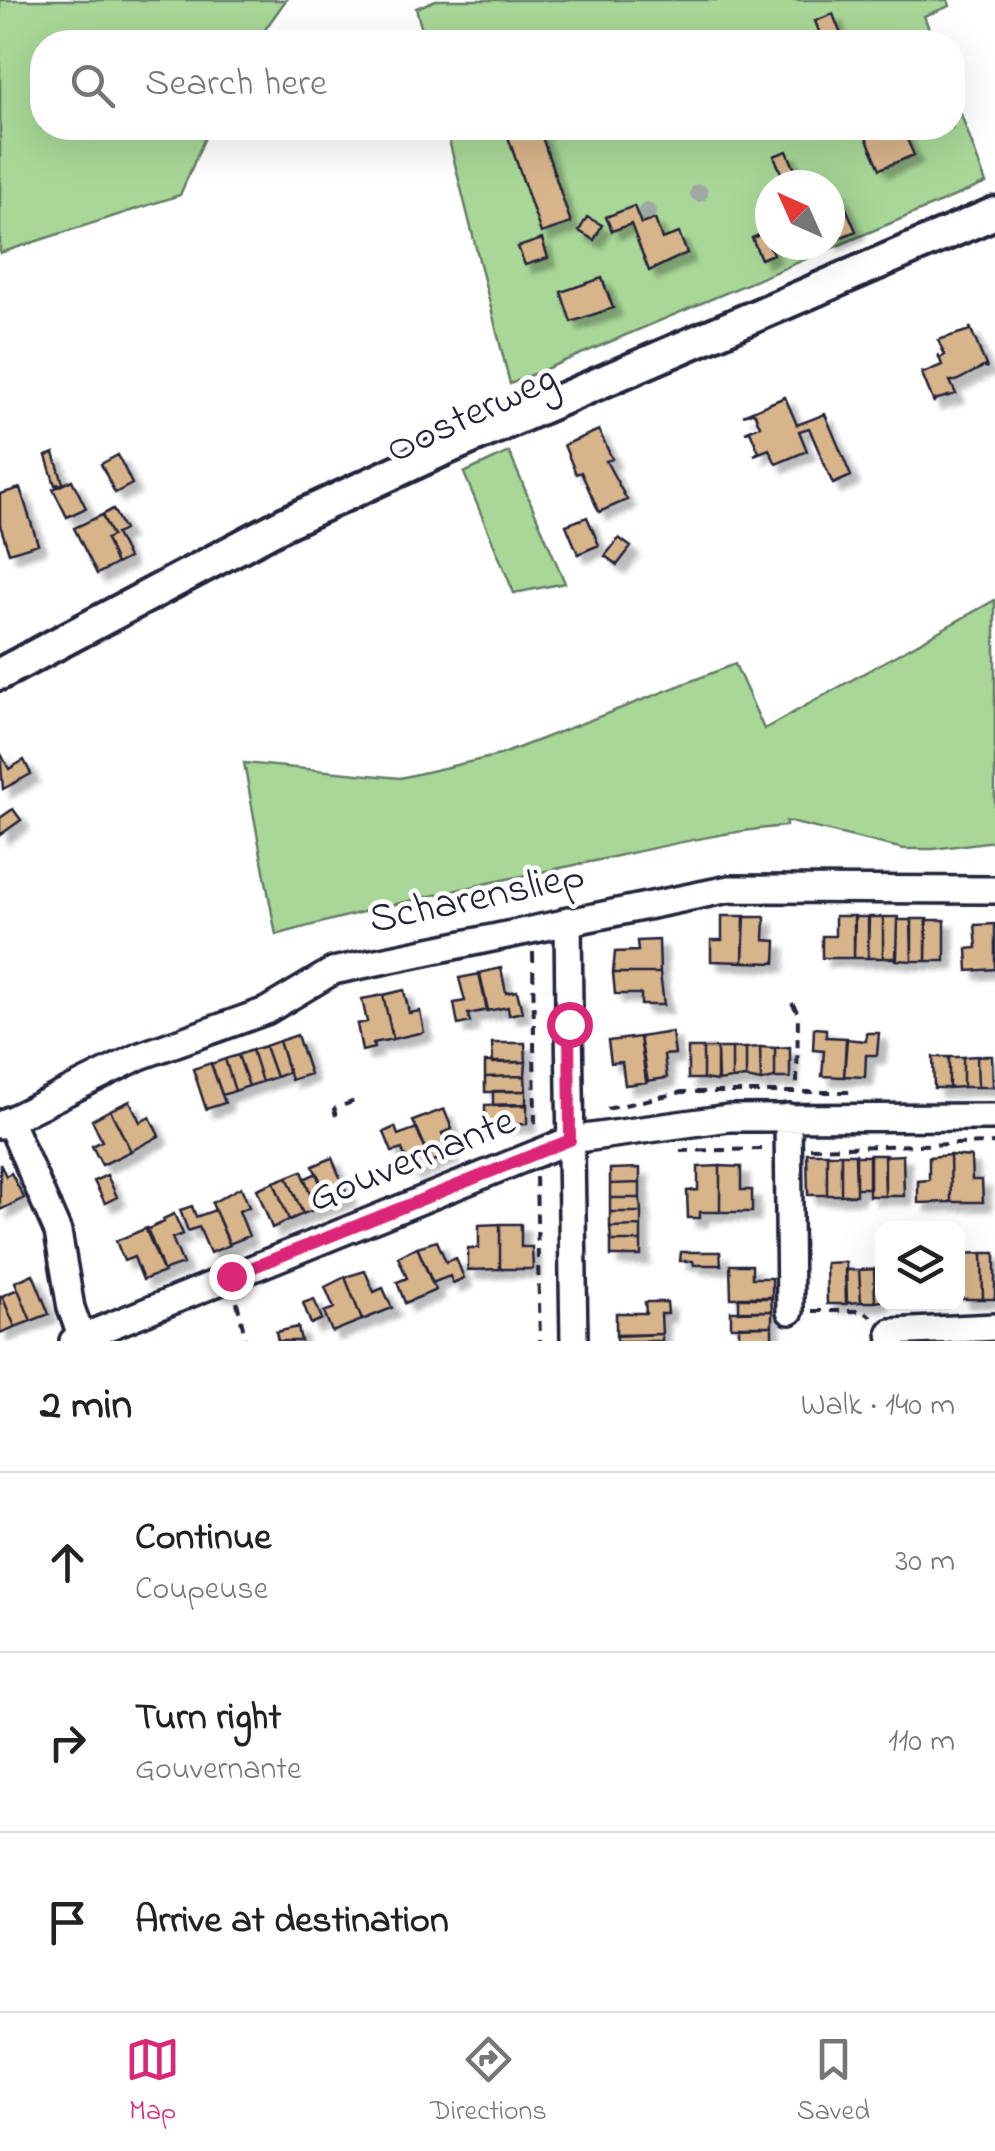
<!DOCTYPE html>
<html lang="en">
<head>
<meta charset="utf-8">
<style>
	:root { --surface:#fff; --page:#f6f6f6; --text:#222; --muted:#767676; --line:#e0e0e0; --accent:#db2777 }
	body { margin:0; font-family:"Indie Flower",sans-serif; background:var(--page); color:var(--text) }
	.controls { position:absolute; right:30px; bottom:30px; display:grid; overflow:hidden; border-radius:20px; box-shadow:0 10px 40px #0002 }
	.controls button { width:90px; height:90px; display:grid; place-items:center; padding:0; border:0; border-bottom:2px solid var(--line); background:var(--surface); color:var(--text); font:50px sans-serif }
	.compass { position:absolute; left:755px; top:170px; width:90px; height:90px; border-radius:50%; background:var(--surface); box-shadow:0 10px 40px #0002; rotate:315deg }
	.stop { position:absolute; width:30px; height:30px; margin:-22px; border:8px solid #db2777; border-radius:50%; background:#fff }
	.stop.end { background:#db2777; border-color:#fff; box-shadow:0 2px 10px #0008 }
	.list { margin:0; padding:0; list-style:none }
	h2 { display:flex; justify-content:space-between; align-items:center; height:130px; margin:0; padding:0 40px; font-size:42px }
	h2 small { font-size:32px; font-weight:400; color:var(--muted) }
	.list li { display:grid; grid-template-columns:65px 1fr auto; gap:30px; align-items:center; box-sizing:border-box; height:180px; padding:0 40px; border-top:2px solid var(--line) }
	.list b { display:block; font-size:38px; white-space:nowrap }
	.list p { margin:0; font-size:32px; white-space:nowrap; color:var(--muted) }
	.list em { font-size:32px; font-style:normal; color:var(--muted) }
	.icon { flex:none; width:55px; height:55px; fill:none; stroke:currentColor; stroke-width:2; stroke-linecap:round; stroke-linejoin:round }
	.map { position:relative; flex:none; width:995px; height:1341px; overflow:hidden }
	.search { position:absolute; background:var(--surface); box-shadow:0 10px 40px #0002; left:30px; right:30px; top:30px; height:110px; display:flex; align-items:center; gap:25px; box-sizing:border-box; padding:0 35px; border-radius:40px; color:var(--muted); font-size:38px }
	.sheet { height:670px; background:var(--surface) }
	nav { display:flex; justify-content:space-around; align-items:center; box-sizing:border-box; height:140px; border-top:2px solid var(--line); background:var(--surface); font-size:28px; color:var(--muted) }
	nav a { display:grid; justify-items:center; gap:5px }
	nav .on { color:var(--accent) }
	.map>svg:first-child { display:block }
	.green { fill:#a8d797; stroke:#657c69; stroke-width:2.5; fill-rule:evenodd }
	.building { fill:#d8b48a; stroke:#22223b; stroke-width:2.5; filter:url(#shadow) }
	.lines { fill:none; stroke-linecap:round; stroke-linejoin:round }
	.minor-casing { stroke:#22223b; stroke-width:32 }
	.tertiary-casing { stroke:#22223b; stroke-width:38 }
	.path { stroke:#22223b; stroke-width:4; stroke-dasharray:10 8; stroke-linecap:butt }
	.minor { stroke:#fff; stroke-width:25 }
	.tertiary { stroke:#fff; stroke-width:30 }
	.tree { fill:#9fa8a5 }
	.route { stroke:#db2777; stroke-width:12 }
	.labels { text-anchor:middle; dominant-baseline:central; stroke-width:9; stroke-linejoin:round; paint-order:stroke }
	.street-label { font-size:42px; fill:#22223b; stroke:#fff }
</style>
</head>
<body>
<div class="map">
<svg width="995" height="1341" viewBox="0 0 995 1341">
	<defs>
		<filter id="shadow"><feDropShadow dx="8" dy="8" stdDeviation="2.5" flood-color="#0004"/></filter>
	</defs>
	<rect width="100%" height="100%" fill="#fff"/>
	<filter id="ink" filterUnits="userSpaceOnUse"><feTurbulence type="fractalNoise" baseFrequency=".01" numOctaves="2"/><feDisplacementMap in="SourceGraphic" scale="20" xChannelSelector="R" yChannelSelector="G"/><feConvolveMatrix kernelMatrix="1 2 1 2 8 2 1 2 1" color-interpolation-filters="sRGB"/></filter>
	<g filter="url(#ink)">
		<path class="green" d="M0,0H286L256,42H42V128H209L180,195L0,253Z
			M436,0H948L950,6L924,16L934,42H425L416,8Z
			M953,92L986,183L510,384L446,128H952ZM770,185H830V245H770Z
			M509,452L565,583L514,593L464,473Z
			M995,600V841L933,849H904L786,821V826C720,832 655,848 590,862C484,883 380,906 276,935L244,763L400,778L500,755L735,664L764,729Z"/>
		<path class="building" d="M833,14L844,42H823L815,21Z
			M505,128H539L571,223L541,233Z
			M862,128H902L914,155L880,169Z
			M787,151L797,175L784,180L774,156Z
			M837,187L856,231L830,242V190Z
			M634,206L641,224L655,219L662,239L679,233L687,253L649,271L631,224L612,231L606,217Z
			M587,217L602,225L594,240L579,231Z
			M764,233L773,254L761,259L752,238Z
			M542,239L548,258L525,265L518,247Z
			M602,278L613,308L571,322L561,292Z
			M970,327L987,368L985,366L956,381H950L956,394L934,400V403L921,371L923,373L942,365L938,354L940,358L945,355L938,340L970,330Z
			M785,397L797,425L825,414L851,476L833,484L809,428L799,431L807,451L776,464L769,449L754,455L759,452L750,431L745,432L760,426L754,412L743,415Z
			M599,430L612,459L606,461L627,500L599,512L581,472L576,474L564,445Z
			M54,453L63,483L55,485L46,456Z
			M118,455L132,484L115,493L101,464Z
			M72,480L86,508L67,517L53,489Z
			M20,488L38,544L9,553L0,525V494Z
			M113,509L124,530L116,534L128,558L116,564L106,539L112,536L102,515Z
			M102,515L112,536L106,539L116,564L97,574L74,528Z
			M587,517L599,545L578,554L566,525Z
			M619,538L631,547L617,565L605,556Z
			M0,752L9,769L24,760L31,774L3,789Z
			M13,809L21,820L0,835V818Z
			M722,916H745L743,962L711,961V940H722Z
			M835,916H855L854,958H822V936H835Z
			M744,917H765L764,940L776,941L775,963L743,962Z
			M854,917H869L868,958H854Z
			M868,917H883V958H868Z
			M883,917H898L897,958H883Z
			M911,919H927L926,961H912Z
			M897,920H912V961L896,960Z
			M926,920H945V961H926Z
			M995,924V969L968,971L967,949L977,948L975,925Z
			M659,940L660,973H613L615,952L638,951L637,941Z
			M501,968L506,993L517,991L522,1012L509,1015L508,1007L487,1011L479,973Z
			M613,973H660L664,1005H641V994H615Z
			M480,974L488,1010L468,1014L470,1022L458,1025L454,1003L465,1001L459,978Z
			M404,990L409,1013L420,1011L424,1032L393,1039L383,995Z
			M383,995L393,1039L373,1043L374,1048L362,1051L357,1024L367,1022L362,999Z
			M814,1028L826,1029V1037L847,1038L844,1077L822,1076L824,1051L813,1050Z
			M672,1032L675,1054L664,1055L667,1078L646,1081L640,1037Z
			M866,1033H879L877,1055H866L865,1077L844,1076L846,1039L866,1041Z
			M297,1035L310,1074L291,1080L279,1041Z
			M640,1037L648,1082L625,1085L622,1062L611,1063L608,1041Z
			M279,1041L289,1072L276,1077L265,1046Z
			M492,1043H525L526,1062L493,1063Z
			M265,1046L276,1077L262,1082L252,1050Z
			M760,1047L761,1081L746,1078V1048Z
			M760,1047L775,1048V1078L761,1081Z
			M790,1047V1078H775V1048Z
			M688,1048H703V1079H688Z
			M703,1048H717V1081L703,1079Z
			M717,1048H732V1079L718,1081Z
			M732,1048H746V1078L732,1079Z
			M252,1050L262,1082L249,1086L238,1055Z
			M238,1055L249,1086L235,1091L225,1059Z
			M977,1056L978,1087H963V1057Z
			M977,1056H992L993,1087H978Z
			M933,1057H949V1088H934Z
			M949,1057H963V1087L949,1088Z
			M225,1059L235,1091L222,1095L211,1064Z
			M485,1062H526L525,1076L485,1077Z
			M211,1063L225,1103L206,1109L193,1069Z
			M525,1076L526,1091L485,1092V1077Z
			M493,1091H526V1105L493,1106Z
			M130,1101L140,1122L150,1117L159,1136L131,1151L110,1110Z
			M527,1104V1124L485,1125V1105Z
			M444,1109L452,1129L442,1133L451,1155L431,1162L413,1121Z
			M110,1110L131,1151L102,1165L92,1146L102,1141L92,1120Z
			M395,1127L398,1135L417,1128L432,1163L411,1172L402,1149L392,1152L384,1132Z
			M807,1153H827V1195H808Z
			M827,1154H841V1195H827Z
			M841,1154H856V1195H841Z
			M869,1155H885V1196H869Z
			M903,1155L904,1196H885L884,1156Z
			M950,1155L951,1202L918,1203V1181L929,1180V1157Z
			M950,1155L971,1157L972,1180H982L983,1202H951Z
			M855,1156H870V1188H856Z
			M332,1158L348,1197L329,1205L313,1166Z
			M0,1164L6,1176L11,1173L24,1198L0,1210Z
			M720,1166L741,1167V1190H752V1212H720Z
			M720,1166V1212H700V1218H688L687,1191L698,1190V1167Z
			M640,1168V1183L610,1184V1169Z
			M302,1171L316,1209L303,1214L287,1177Z
			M317,1173L330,1204L316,1209L304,1179Z
			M107,1175L117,1197L105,1203L94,1181Z
			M287,1177L303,1214L289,1220L274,1182Z
			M274,1182L289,1220L272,1228L257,1189Z
			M640,1183V1198H610V1184Z
			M241,1187L249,1207L239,1211L249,1236L229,1244L212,1203Z
			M610,1198H640L641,1212H610Z
			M192,1206L196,1217L215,1210L230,1245L210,1253L199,1227L188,1231L180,1210Z
			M610,1212H641V1226L610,1227Z
			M174,1214L183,1234L172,1238L183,1264L163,1271L146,1230L164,1222L163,1219Z
			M500,1224V1269L468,1270V1248H479V1225Z
			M500,1224H521V1247H532L533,1269H500Z
			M641,1226V1241H611L610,1227Z
			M147,1228L164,1272L143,1280L134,1257L124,1261L116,1241Z
			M437,1241L446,1262L456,1258L464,1278L453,1283L450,1276L432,1283L417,1247Z
			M611,1241H641V1256H611Z
			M417,1247L436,1290L405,1303L397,1282L407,1278L398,1257Z
			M681,1252H720L721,1265H694L693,1261H680Z
			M982,1253L983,1299H962L958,1254Z
			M982,1253H995V1299H983Z
			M846,1262L847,1304H827L826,1263Z
			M730,1265H752V1278H772V1298H731Z
			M874,1269H882V1301L875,1302Z
			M874,1269L875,1302H861L859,1270Z
			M845,1270H859L861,1302L846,1303Z
			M365,1271L374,1292L383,1288L392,1308L362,1320L345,1277Z
			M33,1274L49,1314L31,1321L15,1282Z
			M345,1277L362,1320L332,1332L324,1312L334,1308L325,1287Z
			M18,1289L31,1321L15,1327L2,1296Z
			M2,1296L15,1327L0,1333V1297Z
			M739,1297H771L772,1311L739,1312Z
			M314,1299L322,1319L311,1324L303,1303Z
			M645,1302H667L668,1314H661L662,1334L616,1336V1313H646Z
			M731,1311H772V1326L731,1327Z
			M772,1326V1340H739V1326Z
			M298,1327L301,1341H278L276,1332Z
			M662,1334V1341H617V1335Z"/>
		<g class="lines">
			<defs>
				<path id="minor" d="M568,920L569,1013
					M569,1024L574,1341
					M788,1117L790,1311
					M9,1120L58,1232L71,1308L83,1341
					M0,1125L140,1056L266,1011L333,971L729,889L995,890
					M73,1341L570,1140L729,1118L995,1117
					M892,1341L891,1332L995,1327"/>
				<path id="tertiary" d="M0,674L285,523L441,451L995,213"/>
			</defs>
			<use href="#minor" class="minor-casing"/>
			<use href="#tertiary" class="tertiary-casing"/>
			<path class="path" d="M533,952L535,1128
				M792,1003L798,1013L797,1087
				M607,1109L682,1092H850
				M336,1116L334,1109L357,1100L356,1098
				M810,1148L995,1143
				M680,1151L765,1149
				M536,1177L540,1341
				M237,1302L246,1341
				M812,1311H864L871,1317"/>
			<use href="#minor" class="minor"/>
			<use href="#tertiary" class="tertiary"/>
		</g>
		<g class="tree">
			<circle cx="699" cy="193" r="9"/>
			<circle cx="647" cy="212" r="9"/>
		</g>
	</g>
	<g class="lines" filter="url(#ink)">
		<path class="route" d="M231,1276L570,1140L569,1024"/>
	</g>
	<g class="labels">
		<g class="street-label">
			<text transform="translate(472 415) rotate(-25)">Oosterweg</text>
			<text transform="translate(477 899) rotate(-12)">Scharensliep</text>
			<text transform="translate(412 1161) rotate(-22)">Gouvernante</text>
		</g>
	</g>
</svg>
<div class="controls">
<button><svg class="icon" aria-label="layers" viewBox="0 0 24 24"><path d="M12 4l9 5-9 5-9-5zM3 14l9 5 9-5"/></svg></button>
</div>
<svg class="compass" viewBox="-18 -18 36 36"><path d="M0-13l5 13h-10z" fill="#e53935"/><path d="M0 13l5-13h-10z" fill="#767676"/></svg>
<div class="stop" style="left:569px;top:1024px"></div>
<div class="stop end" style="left:231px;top:1276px"></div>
<div class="search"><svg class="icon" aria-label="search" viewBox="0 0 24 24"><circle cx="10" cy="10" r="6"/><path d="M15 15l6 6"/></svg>Search here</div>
</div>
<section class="sheet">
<h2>2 min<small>Walk · 140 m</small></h2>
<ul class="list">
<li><svg class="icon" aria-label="ahead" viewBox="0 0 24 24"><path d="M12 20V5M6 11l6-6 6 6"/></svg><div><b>Continue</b><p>Coupeuse</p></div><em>30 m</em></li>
<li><svg class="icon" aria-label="right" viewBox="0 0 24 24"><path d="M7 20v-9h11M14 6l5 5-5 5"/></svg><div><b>Turn right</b><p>Gouvernante</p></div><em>110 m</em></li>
<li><svg class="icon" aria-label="arrive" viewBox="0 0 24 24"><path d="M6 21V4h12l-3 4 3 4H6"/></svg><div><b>Arrive at destination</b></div></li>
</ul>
</section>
<nav>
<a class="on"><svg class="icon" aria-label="map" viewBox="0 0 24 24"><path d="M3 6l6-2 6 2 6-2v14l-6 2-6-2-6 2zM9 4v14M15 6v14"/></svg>Map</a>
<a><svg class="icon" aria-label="directions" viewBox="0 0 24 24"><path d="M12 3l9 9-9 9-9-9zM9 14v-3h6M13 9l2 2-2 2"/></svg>Directions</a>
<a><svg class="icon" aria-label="saved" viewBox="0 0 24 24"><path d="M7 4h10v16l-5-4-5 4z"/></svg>Saved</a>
</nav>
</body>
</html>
